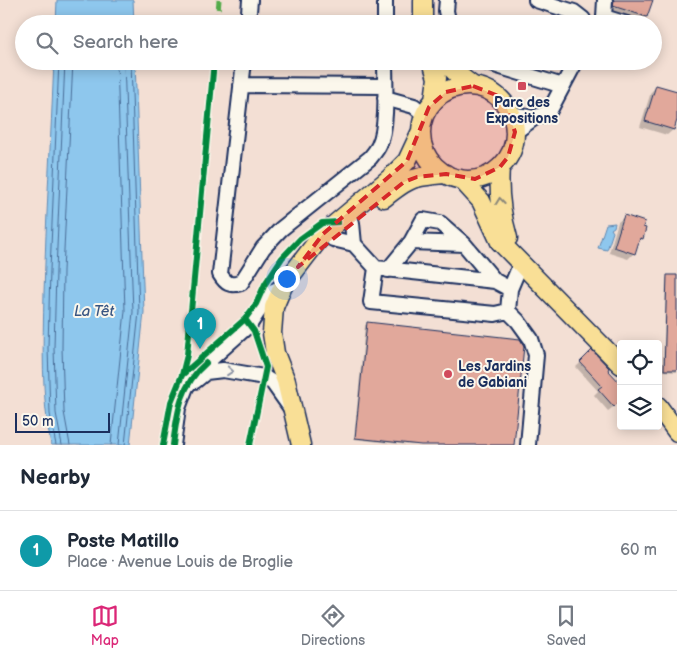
<!DOCTYPE html>
<html lang="en">
<head>
<meta charset="utf-8">
<style>
	:root { --surface:#fff; --page:#f2f2f3; --text:#1f2937; --muted:#747a83; --line:#e0e1e3; --accent:#db2777 }
	body { margin:0; font-family:"Balsamiq Sans",sans-serif; background:var(--page); color:var(--text) }
	.controls { position:absolute; right:15px; bottom:15px; display:grid; overflow:hidden; border-radius:5px; box-shadow:0 2px 12px #0003 }
	.controls button { width:45px; height:45px; display:grid; place-items:center; padding:0; border:0; border-bottom:1px solid var(--line); background:var(--surface); color:var(--text); font:25px sans-serif }
	.scale { position:absolute; left:15px; bottom:12px; width:95px; box-sizing:border-box; padding-left:5px; border:2px solid #1b2f5e; border-top:0; font-size:14px; line-height:18px; white-space:nowrap; color:#1b2f5e; -webkit-text-stroke:4px #fbf7ec; paint-order:stroke }
	.you { position:absolute; left:286px; top:278px; width:18px; height:18px; margin:-12px; border:4px solid #fff; border-radius:50%; background:#1a73e8; box-shadow:0 0 0 8px #1a73e833 }
	.badge { display:grid; place-items:center; width:32px; height:32px; border-radius:50%; background:var(--accent); color:#fff; font-size:16px; font-weight:700 }
	.pin { position:absolute; translate:-50% -41px; filter:drop-shadow(0 1px 2px #0008) }
	.pin::after { content:''; position:absolute; top:26px; width:18px; height:15px; background:inherit; clip-path:polygon(0 0,100% 0,50% 100%) }
	.list { margin:0; padding:0; list-style:none }
	h2 { display:flex; justify-content:space-between; align-items:center; height:65px; margin:0; padding:0 20px; font-size:21px }
	h2 small { font-size:16px; font-weight:400; color:var(--muted) }
	.list li { display:grid; grid-template-columns:32px 1fr auto; gap:15px; align-items:center; box-sizing:border-box; height:80px; padding:0 20px; border-top:1px solid var(--line) }
	.list b { display:block; font-size:19px; white-space:nowrap }
	.list p { margin:0; font-size:16px; white-space:nowrap; color:var(--muted) }
	.list em { font-size:16px; font-style:normal; color:var(--muted) }
	.icon { flex:none; width:28px; height:28px; fill:none; stroke:currentColor; stroke-width:2; stroke-linecap:round; stroke-linejoin:round }
	.map { position:relative; flex:none; width:677px; height:445px; overflow:hidden }
	.search { position:absolute; background:var(--surface); box-shadow:0 2px 12px #0003; left:15px; right:15px; top:15px; height:55px; display:flex; align-items:center; gap:12px; box-sizing:border-box; padding:0 18px; border-radius:28px; color:var(--muted); font-size:19px }
	.sheet { height:145px; background:var(--surface) }
	nav { display:flex; justify-content:space-around; align-items:center; box-sizing:border-box; height:70px; border-top:1px solid var(--line); background:var(--surface); font-size:14px; color:var(--muted) }
	nav a { display:grid; justify-items:center; gap:2px }
	nav .on { color:var(--accent) }
	.map>svg:first-child { display:block }
	.water { fill:#8ec7ed; stroke:#608ab4 }
	.shadow { fill:#0003 }
	.lines { fill:none; stroke-linecap:round; stroke-linejoin:round }
	.shore { stroke:#496c97; stroke-width:1 }
	.building { fill:#e1a89b; stroke:#1b2f5e }
	.minor-casing { stroke:#1b2f5e; stroke-width:18 }
	.major-casing { stroke:#1b2f5e; stroke-width:21 }
	.minor { stroke:#fbf7ec; stroke-width:14 }
	.major { stroke:#f9df96; stroke-width:18 }
	.quiet { stroke:#52ab49; stroke-width:5; stroke-dasharray:10 5; stroke-linecap:butt }
	.cycleway-casing { stroke:#fbf7ec; stroke-width:9 }
	.cycleway { stroke:#00873e; stroke-width:6 }
	.oneway { stroke:#8a877a }
	.oneway2 { stroke:#8b93a5 }
	.marked { fill:#d62828; fill-opacity:0.2; stroke:#d62828; stroke-width:4; stroke-dasharray:10 6; stroke-linejoin:round }
	.poi-dot { fill:#d1495b; stroke:#fbf7ec; stroke-width:2 }
	.labels { text-anchor:middle; dominant-baseline:central; stroke-width:4; stroke-linejoin:round; paint-order:stroke }
	.poi-label { font-size:14px; font-weight:bold; fill:#1b2f5e; stroke:#fbf7ec }
	.water-label { font-size:15px; font-style:italic; fill:#385582; stroke:#fbf7ec }
</style>
</head>
<body>
<div class="map">
<svg width="677" height="445" viewBox="0 0 677 445">
	<rect width="100%" height="100%" fill="#f3dfd4"/>
	<filter id="ink" filterUnits="userSpaceOnUse"><feTurbulence type="fractalNoise" baseFrequency=".02" numOctaves="2"/><feDisplacementMap in="SourceGraphic" scale="10" xChannelSelector="R" yChannelSelector="G"/><feConvolveMatrix kernelMatrix="1 2 1 2 8 2 1 2 1" color-interpolation-filters="sRGB"/></filter>
	<g filter="url(#ink)">
		<path class="water" d="M57,0H133L134,24H56Z
			M54,61H135L144,312L130,445H51C41,394 43,345 44,293C46,216 51,139 54,61Z
			M615,223L614,227L611,229L613,232L607,250L598,248L606,224Z"/>
		<path class="shadow" d="M608,0H651L646,16L639,23L606,13Z
			M657,86L677,93V116L673,130L667,135L640,127L651,92Z
			M624,217L642,238L637,243L634,253L628,259L609,253L618,222Z
			M668,276L677,277V372L663,371L666,278Z
			M367,324L513,445H410L354,439L365,325Z
			M592,352L621,386V401L608,411L594,395L598,391L576,367Z"/>
		<g class="lines">
			<path class="shore" d="M56,445L50,414L48,348L50,270L59,61
				M62,445L56,413L54,348L56,271L65,61
				M70,445L64,412L62,348L63,271L73,61
				M111,445L125,311L117,61
				M119,445L133,312L124,61
				M125,445L139,312L131,61"/>
		</g>
		<path class="building" d="M614,0H653L647,17L613,6Z
			M656,85L677,91V120L674,130L645,121Z
			M624,215L645,222L643,227L646,228L643,239L640,238L635,254L614,247Z
			M667,275H677V370H664Z
			M367,322L520,339L524,346L514,445H421L355,438Z
			M592,350L609,368L608,370L621,384V400L614,407L598,389L602,386L580,362Z"/>
		<g class="lines">
			<defs>
				<path id="minor" d="M447,0L446,11L449,24
					M536,0L574,12L583,19L584,24
					M605,0L604,17L627,24
					M248,24L250,0
					M385,24V0
					M244,61L220,274C226,284 230,286 241,283L263,248L281,229L370,158C373,154 377,150 379,145C388,127 385,82 385,61
					M481,61L563,86
					M241,85L385,86
					M385,98L414,106L425,115
					M511,114L534,118L515,132
					M534,118L549,112L576,61
					M352,223L354,244
					M333,239L354,244L376,268
					M411,242L464,244L495,281
					M388,270L411,242L423,220L440,223L464,244
					M508,311L495,314L371,302L376,268L495,281L510,289
					M508,311L518,321L531,339L536,355L528,445
					M508,311L510,289L521,263
					M195,381L206,372L223,370L264,377L273,383L290,407
					M173,445L178,408L186,387L203,366L250,324L271,292L282,287"/>
				<path id="major" d="M423,24V0
					M432,61L437,78L434,100
					M444,61L456,73L473,86
					M421 133a47 47 0 1 1 94 0a47 47 0 1 1-94 0Z
					M500,167C498,193 501,214 508,238
					M461,179L481,201L500,242L621,365
					M384,198C410,177 413,177 446,174
					M658,406L677,432
					M301,445L286,381L275,353L272,333L274,307L283,286L323,234L390,178L407,161L421,131"/>
			</defs>
			<use href="#minor" class="minor-casing"/>
			<use href="#major" class="major-casing"/>
			<use href="#minor" class="minor"/>
			<use href="#major" class="major"/>
			<path class="quiet" d="M217,24L219,0"/>
			<defs>
				<path id="cycleway" d="M245,319L254,331L266,367L250,445
					M182,375L245,319L256,304L265,284L282,258L300,239L322,223L338,222
					M163,445L171,402L182,375L187,355L214,61
					M173,445C177,414 180,385 206,363"/>
			</defs>
			<use href="#cycleway" class="cycleway-casing"/>
			<use href="#cycleway" class="cycleway"/>
		</g>
		<defs><path id="oneway-chevron" d="M-2-3.5L2.5 0L-2 3.5" fill="none" stroke-width="1.6" stroke-linecap="round" stroke-linejoin="round" transform="scale(1.25)"/></defs>
		<use class="oneway" href="#oneway-chevron" transform="translate(500 201) rotate(-97)"/>
		<use class="oneway2" href="#oneway-chevron" transform="translate(230 371) rotate(5)"/>
	</g>
	<path class="marked" d="M473,86L496,95L505,103L515,132L508,157L500,167L475,179L446,174L417,177L404,182L298,267L323,234L407,161L429,107L446,92Z"/>
	<g class="poi-dot">
		<rect x="517" y="81" width="10" height="10" rx="2.5"/>
		<circle cx="448" cy="374" r="5"/>
	</g>
	<g class="labels">
		<g class="poi-label">
			<text x="522" y="102">Parc des<tspan x="522" dy="16">Expositions</tspan></text>
			<text x="458" y="366" text-anchor="start">Les Jardins<tspan x="458" dy="16">de Gabiani</tspan></text>
		</g>
		<g class="water-label">
			<text x="94" y="311">La Têt</text>
		</g>
	</g>
</svg>
<div class="controls">
<button><svg class="icon" aria-label="locate" viewBox="0 0 24 24"><circle cx="12" cy="12" r="6"/><path d="M12 2v4M12 18v4M2 12h4M18 12h4"/></svg></button>
<button><svg class="icon" aria-label="layers" viewBox="0 0 24 24"><path d="M12 4l9 5-9 5-9-5zM3 14l9 5 9-5"/></svg></button>
</div>
<div class="scale">50 m</div>
<div class="you"></div>
<div class="pin badge" style="left:200px;top:349px;background:#0f9aa8">1</div>
<div class="search"><svg class="icon" aria-label="search" viewBox="0 0 24 24"><circle cx="10" cy="10" r="6"/><path d="M15 15l6 6"/></svg>Search here</div>
</div>
<section class="sheet">
<h2>Nearby<small></small></h2>
<ul class="list">
<li><span class="badge" style="background:#0f9aa8">1</span><div><b>Poste Matillo</b><p>Place · Avenue Louis de Broglie</p></div><em>60 m</em></li>
</ul>
</section>
<nav>
<a class="on"><svg class="icon" aria-label="map" viewBox="0 0 24 24"><path d="M3 6l6-2 6 2 6-2v14l-6 2-6-2-6 2zM9 4v14M15 6v14"/></svg>Map</a>
<a><svg class="icon" aria-label="directions" viewBox="0 0 24 24"><path d="M12 3l9 9-9 9-9-9zM9 14v-3h6M13 9l2 2-2 2"/></svg>Directions</a>
<a><svg class="icon" aria-label="saved" viewBox="0 0 24 24"><path d="M7 4h10v16l-5-4-5 4z"/></svg>Saved</a>
</nav>
</body>
</html>
